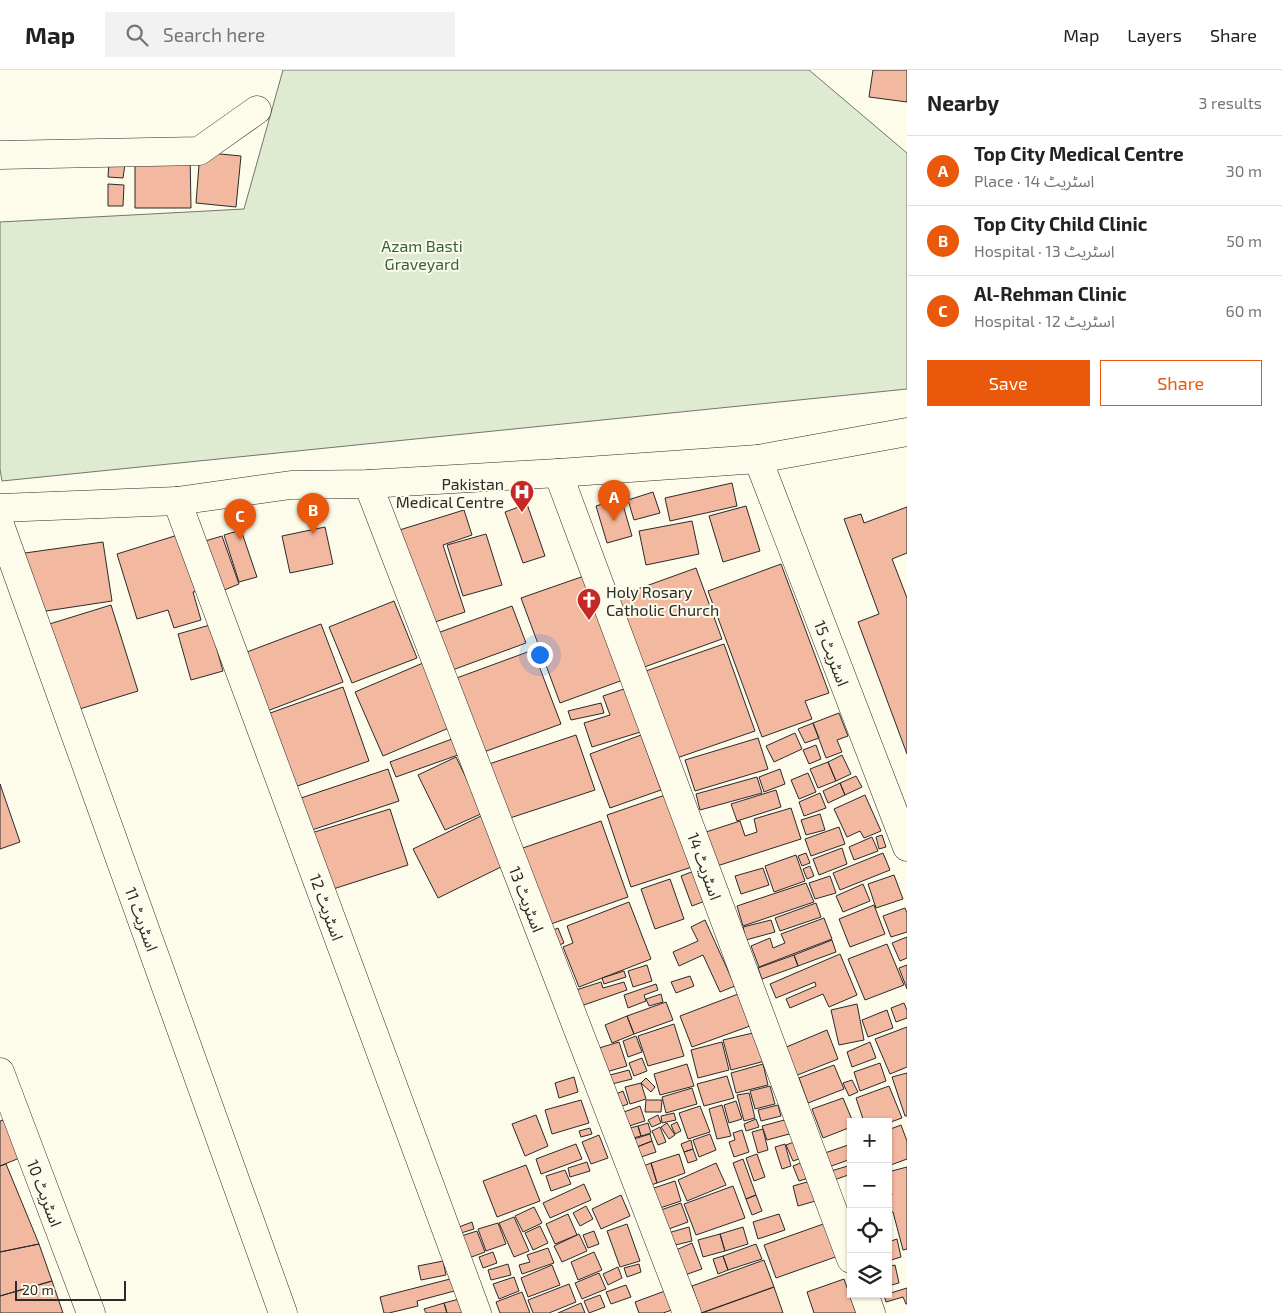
<!DOCTYPE html>
<html lang="en">
<head>
<meta charset="utf-8">
<style>
	:root { --surface:#fff; --page:#f2f2f2; --text:#222; --muted:#767676; --line:#e0e0e0; --accent:#ea580c }
	body { margin:0; font-family:"Exo 2","Noto Sans Arabic",sans-serif; background:var(--page); color:var(--text) }
	.controls { position:absolute; right:15px; bottom:15px; display:grid; overflow:hidden; border-radius:0px; box-shadow:0 1px 4px #0004 }
	.controls button { width:45px; height:45px; display:grid; place-items:center; padding:0; border:0; border-bottom:1px solid var(--line); background:var(--surface); color:var(--text); font:25px sans-serif }
	.scale { position:absolute; left:15px; bottom:12px; width:111px; box-sizing:border-box; padding-left:5px; border:2px solid #2b2b2b; border-top:0; font-size:14px; line-height:18px; white-space:nowrap; color:#2b2b2b; -webkit-text-stroke:4px #fdfbea; paint-order:stroke }
	.you { position:absolute; left:539px; top:584px; width:18px; height:18px; margin:-12px; border:4px solid #fff; border-radius:50%; background:#1a73e8; box-shadow:0 0 0 8px #1a73e833 }
	.badge { display:grid; place-items:center; width:32px; height:32px; border-radius:50%; background:var(--accent); color:#fff; font-size:16px; font-weight:700 }
	.pin { position:absolute; translate:-50% -41px; filter:drop-shadow(0 1px 2px #0008) }
	.pin::after { content:''; position:absolute; top:26px; width:18px; height:15px; background:inherit; clip-path:polygon(0 0,100% 0,50% 100%) }
	.list { margin:0; padding:0; list-style:none }
	h2 { display:flex; justify-content:space-between; align-items:center; height:65px; margin:0; padding:0 20px; font-size:21px }
	h2 small { font-size:16px; font-weight:400; color:var(--muted) }
	.list li { display:grid; grid-template-columns:32px 1fr auto; gap:15px; align-items:center; box-sizing:border-box; height:70px; padding:0 20px; border-top:1px solid var(--line) }
	.list b { display:block; font-size:19px; white-space:nowrap }
	.list p { margin:0; font-size:16px; white-space:nowrap; color:var(--muted) }
	.list em { font-size:16px; font-style:normal; color:var(--muted) }
	.actions { display:flex; gap:10px; padding:15px 20px }
	.actions a { flex:1; padding:11px 0; border:1px solid var(--accent); border-radius:0px; text-align:center; font-size:18px; color:var(--accent) }
	.actions .main { background:var(--accent); color:#fff }
	.icon { flex:none; width:28px; height:28px; fill:none; stroke:currentColor; stroke-width:2; stroke-linecap:round; stroke-linejoin:round }
	.map { position:relative; flex:none; width:907px; height:1243px; overflow:hidden }
	header { display:flex; align-items:center; gap:30px; box-sizing:border-box; height:70px; padding:0 25px; background:var(--surface); border-bottom:1px solid var(--line) }
	header strong { font-size:24px }
	nav { display:flex; gap:28px; margin-inline-start:auto; font-size:18px }
	.search { width:350px; height:45px; background:var(--page); display:flex; align-items:center; gap:12px; box-sizing:border-box; padding:0 18px; border-radius:0px; color:var(--muted); font-size:19px }
	main { display:flex }
	aside { flex:1; background:var(--surface) }
	.map>svg:first-child { display:block }
	.green { fill:#deebd1; stroke:#74746e }
	.building { fill:#f2b8a0; stroke:#2b2b2b }
	.lines { fill:none; stroke-linecap:round; stroke-linejoin:round }
	.minor-casing { stroke:#2b2b2b; stroke-width:29 }
	.tertiary-casing { stroke:#2b2b2b; stroke-width:29 }
	.minor { stroke:#fdfbea; stroke-width:28 }
	.tertiary { stroke:#fdfbea; stroke-width:28 }
	.labels { text-anchor:middle; dominant-baseline:central; stroke-width:4; stroke-linejoin:round; paint-order:stroke }
	.park-label { font-size:16px; fill:#34623c; stroke:#fdfbea }
	.poi-label { font-size:16px; fill:#2b2b2b; stroke:#fdfbea; text-anchor:end }
	.street-label { font-size:16px; fill:#2b2b2b; stroke:#fdfbea }
</style>
</head>
<body>
<header>
<strong>Map</strong>
<div class="search"><svg class="icon" aria-label="search" viewBox="0 0 24 24"><circle cx="10" cy="10" r="6"/><path d="M15 15l6 6"/></svg>Search here</div>
<nav><a>Map</a><a>Layers</a><a>Share</a></nav>
</header>
<main>
<div class="map">
<svg width="907" height="1243" viewBox="0 0 907 1243">
	<rect width="100%" height="100%" fill="#fdfbea"/>
	<path class="green" d="M283,0H809L907,83V319L2,411L0,399V152L244,139Z"/>
	<path class="building" d="M873,0H907V32L869,27Z
		M200,82L241,86L236,137L196,133Z
		M135,83H190L191,138H135Z
		M109,92L125,94L123,108L108,107Z
		M108,114L124,115L123,136H108Z
		M732,413L737,436L670,451L665,428Z
		M653,422L660,443L634,450L628,430Z
		M621,428L632,466L607,473L596,436Z
		M527,434L545,486L523,493L505,442Z
		M746,436L760,481L723,492L709,446Z
		M907,437V483L892,489L907,528V684L858,552L879,544L844,449L861,444L864,453Z
		M464,440L472,465L443,475L465,542L423,556L393,462Z
		M692,451L699,484L646,495L639,461Z
		M325,457L333,494L290,503L282,466Z
		M241,460L257,507L239,512L224,465Z
		M181,464L198,521L193,522L201,550L174,558L168,540L137,549L117,484Z
		M486,464L502,515L463,526L447,475Z
		M222,466L239,514L217,523L202,472Z
		M103,472L112,531L33,543L25,483Z
		M781,494L829,623L805,631L812,649L762,667L708,521Z
		M696,498L722,569L636,600L610,529Z
		M584,506L623,610L560,633L521,528Z
		M394,531L417,588L352,613L329,557Z
		M111,535L138,621L70,642L43,556Z
		M512,536L526,573L447,602L432,565Z
		M321,554L343,612L262,643L239,585Z
		M210,555L223,601L191,610L178,564Z
		M724,574L755,661L674,689L643,602Z
		M533,580L561,654L481,683L454,609Z
		M423,593L451,657L383,686L355,622Z
		M633,616L647,660L592,677L584,653L610,645L603,626Z
		M343,617L369,691L286,720L259,647Z
		M601,633L604,643L571,650L568,641Z
		M839,643L848,666L837,670L842,682L826,688L813,653Z
		M813,653L819,668L805,673L798,659Z
		M795,663L802,679L774,692L766,676Z
		M576,665L595,720L507,749L489,694Z
		M641,665L661,720L610,738L590,684Z
		M758,668L768,699L695,721L685,690Z
		M452,669L458,685L396,707L390,692Z
		M816,675L821,689L809,694L803,680Z
		M842,685L851,704L836,711L828,692Z
		M456,687L483,743L445,760L418,705Z
		M828,692L836,711L818,718L810,699Z
		M388,699L399,731L303,763L292,731Z
		M780,699L785,714L764,722L759,707Z
		M808,703L816,722L799,729L791,710Z
		M856,706L862,717L845,725L840,713Z
		M757,707L762,723L700,740L696,724Z
		M840,713L845,725L828,733L823,721Z
		M0,714L20,772L0,779Z
		M776,720L781,737L737,751L731,734Z
		M674,722L698,795L631,817L607,745Z
		M820,723L826,738L804,746L799,732Z
		M865,725L881,761L864,768L860,761L847,767L834,739Z
		M791,738L801,769L717,796L706,762L740,751L745,766L757,762L754,749Z
		M390,739L408,795L327,821L308,764Z
		M820,744L825,760L806,765L801,750Z
		M481,746L505,795L438,828L413,779Z
		M601,751L628,827L548,855L520,779Z
		M839,757L845,774L811,786L805,769Z
		M882,765L886,777L879,779L876,767Z
		M872,767L878,781L854,790L849,777Z
		M842,778L847,794L819,805L813,789Z
		M806,783L810,793L802,796L798,786Z
		M883,783L890,800L840,820L833,803Z
		M796,785L805,811L774,822L765,796Z
		M810,796L814,806L807,809L803,799Z
		M702,798L713,828L692,836L681,806Z
		M763,798L769,815L741,824L735,806Z
		M894,805L903,829L876,838L868,814Z
		M830,806L836,823L815,829L809,813Z
		M670,809L684,849L655,859L641,819Z
		M806,813L814,832L743,856L737,836Z
		M863,814L870,831L843,842L836,826Z
		M629,832L651,889L579,917L563,877L573,873L567,856Z
		M816,833L821,847L780,861L775,848Z
		M874,835L885,864L850,877L839,849Z
		M905,838L907,843V862L891,867L883,846Z
		M824,848L832,869L759,897L751,876L770,868L773,878L785,873L781,864Z
		M705,850L735,916L720,922L703,885L679,896L673,882L698,871L691,857Z
		M771,850L775,862L746,870L743,857Z
		M558,858L564,873L552,878L547,863Z
		M907,867V888L900,891L892,873Z
		M832,870L836,882L798,896L794,885Z
		M887,874L904,915L865,930L848,889Z
		M840,884L857,925L829,937L823,924L790,938L786,929L816,916L815,912L776,928L770,914Z
		M794,885L798,896L762,909L758,898Z
		M647,895L652,911L633,917L628,901Z
		M907,895V919L899,898Z
		M624,901L626,907L604,914L602,908Z
		M690,906L694,916L676,923L671,912Z
		M601,912L603,918L624,912L627,920L581,936L576,920Z
		M656,914L658,920L644,925L646,931L628,938L624,925Z
		M661,924L663,932L649,936L646,929Z
		M738,924L750,956L692,977L680,946Z
		M666,932L673,950L634,964L627,946Z
		M904,933L907,940V948L896,952L891,938Z
		M857,934L864,970L839,975L831,940Z
		M887,940L893,958L868,967L862,950Z
		M627,946L634,964L612,973L605,955Z
		M674,954L684,986L648,996L638,966Z
		M907,957V997L890,1004L875,969Z
		M827,960L838,989L795,1006L784,978Z
		M757,962L765,991L731,1000L723,970Z
		M636,966L642,982L628,987L623,971Z
		M619,972L627,996L606,1002L599,978Z
		M722,972L729,1000L698,1008L691,980Z
		M870,972L876,988L852,997L847,982Z
		M642,988L647,1001L634,1006L629,993Z
		M880,993L886,1011L860,1021L854,1002Z
		M687,994L694,1016L660,1025L654,1004Z
		M763,994L768,1015L736,1023L731,1003Z
		M834,995L844,1019L808,1033L799,1008Z
		M629,1000L632,1009L612,1014L610,1005Z
		M907,1003V1046H905L892,1007Z
		M727,1006L734,1028L704,1036L697,1014Z
		M574,1007L578,1022L559,1028L555,1013Z
		M646,1008L655,1017L651,1022L641,1013Z
		M852,1010L858,1022L849,1026L843,1013Z
		M641,1013L646,1029L630,1034L625,1017Z
		M770,1016L775,1034L755,1039L750,1021Z
		M889,1016L902,1048L888,1053V1052H864L856,1028Z
		M692,1018L697,1034L666,1043L662,1027Z
		M623,1021L628,1034L620,1037L616,1024Z
		M749,1023L755,1048L744,1051L737,1025Z
		M843,1028L853,1052H851V1057L823,1068L812,1039Z
		M581,1030L589,1053L552,1064L545,1040Z
		M646,1030H662L661,1042H645Z
		M736,1031L742,1049L729,1053L724,1035Z
		M722,1035L731,1066L717,1069L709,1039Z
		M778,1035L781,1046L761,1051L758,1040Z
		M640,1036L645,1051L629,1056L624,1042Z
		M700,1036L710,1062L688,1069L679,1043Z
		M674,1043L676,1050L662,1053L661,1046Z
		M536,1045L548,1076L525,1086L512,1054Z
		M658,1045L661,1053L652,1057L648,1050Z
		M8,1049L22,1087L0,1096V1051Z
		M756,1049L759,1057L746,1061L744,1054Z
		M788,1049L793,1063L767,1070L762,1056Z
		M677,1052L681,1061L675,1064L671,1055Z
		M648,1053L651,1063L641,1066L638,1056Z
		M667,1053L675,1065L669,1069L661,1057Z
		M901,1055L907,1071V1089L888,1096V1060Z
		M638,1056L641,1066L633,1068L630,1058Z
		M660,1057L666,1072L658,1075L652,1061Z
		M590,1058L592,1064L581,1067L579,1061Z
		M763,1059L768,1080L758,1083L752,1062Z
		M742,1060L749,1082L734,1087L729,1072L735,1070L733,1063Z
		M650,1064L652,1071L637,1077L634,1069Z
		M710,1064L716,1080L699,1087L693,1070Z
		M599,1065L608,1088L591,1094L582,1072Z
		M691,1070L693,1079L684,1082L681,1074Z
		M799,1070L805,1087L793,1091L786,1075Z
		M652,1071L656,1082L641,1087L637,1077Z
		M576,1074L582,1089L541,1104L536,1089Z
		M785,1074L791,1096L782,1099L775,1077Z
		M851,1074V1089L826,1098L822,1084Z
		M693,1079L697,1090L688,1093L684,1082Z
		M679,1084L685,1103L657,1113L651,1093Z
		M757,1084L765,1107L754,1111L746,1088Z
		M743,1089L756,1125L746,1129L733,1093Z
		M805,1091L812,1107L799,1111L793,1096Z
		M587,1092L590,1101L570,1107L568,1098Z
		M651,1093L657,1113L648,1116L641,1097Z
		M716,1093L726,1115L687,1131L678,1110Z
		M6,1094L39,1174L0,1182V1096Z
		M526,1095L540,1131L497,1147L483,1111Z
		M851,1095V1104L834,1110L831,1101Z
		M907,1097V1179L903,1180L893,1142L888,1143V1126L892,1125L891,1120L888,1121V1102Z
		M565,1100L571,1114L551,1121L546,1106Z
		M814,1110L819,1130L798,1136L793,1116Z
		M675,1111L681,1131L654,1140L648,1120Z
		M584,1114L591,1130L550,1148L543,1133Z
		M733,1116L745,1148L696,1165L684,1134Z
		M621,1125L630,1146L601,1159L592,1139Z
		M756,1125L762,1141L752,1145L746,1129Z
		M681,1133L688,1152L666,1160L658,1141Z
		M586,1136L593,1149L580,1156L573,1143Z
		M534,1137L542,1153L523,1162L515,1146Z
		M568,1144L577,1165L555,1174L546,1154Z
		M779,1144L785,1160L758,1169L753,1152Z
		M514,1147L529,1181L514,1187L499,1153Z
		M472,1152L474,1159L461,1163L459,1157Z
		M829,1152L841,1185L776,1208L764,1175Z
		M498,1153L506,1174L486,1181L478,1159Z
		M627,1154L640,1191L620,1197L607,1161Z
		M540,1156L548,1173L533,1180L525,1163Z
		M689,1157L692,1171L671,1176L668,1163Z
		M743,1157L748,1174L725,1181L720,1164Z
		M477,1161L485,1182L469,1188L461,1166Z
		M594,1161L599,1174L588,1178L583,1165Z
		M579,1164L587,1181L562,1192L554,1176Z
		M720,1164L725,1181L703,1187L698,1170Z
		M897,1169L901,1187L888,1191V1172Z
		M692,1173L702,1199L676,1208L667,1184Z
		M39,1174L52,1211L0,1226V1182Z
		M756,1174L762,1189L728,1200L723,1186Z
		M548,1178L554,1193L522,1204L519,1195L530,1192L527,1185Z
		M493,1182L497,1193L483,1198L479,1187Z
		M594,1182L602,1200L578,1210L571,1192Z
		M723,1186L728,1200L718,1204L713,1189Z
		M764,1190L774,1217L701,1243L692,1216Z
		M443,1191L446,1205L421,1210L418,1196Z
		M508,1194L511,1205L491,1210L488,1200Z
		M639,1194L641,1202L627,1207L624,1198Z
		M552,1195L560,1215L528,1227L521,1208Z
		M895,1195L899,1213L888,1216V1197Z
		M618,1197L622,1208L608,1215L603,1204Z
		M599,1203L606,1219L582,1229L575,1213Z
		M514,1207L519,1221L499,1229L493,1214Z
		M454,1208L458,1220L417,1231L418,1236L389,1243H384L380,1227Z
		M844,1209L856,1243H814L807,1222Z
		M52,1211L63,1243H0V1226Z
		M569,1214L576,1232L549,1243H533L528,1230Z
		M626,1215L631,1227L611,1234L606,1222Z
		M774,1217L783,1243H702Z
		M907,1218V1234H906L903,1227L886,1232L884,1225Z
		M665,1221L672,1240L663,1243H639L635,1232Z
		M522,1222L530,1243H500L496,1232Z
		M600,1225L605,1237L589,1243L584,1231Z
		M467,1227L471,1243H447L444,1233Z
		M444,1233L447,1243H426L424,1239Z
		M581,1233L585,1243H558Z"/>
	<g class="lines">
		<defs>
			<path id="minor" d="M0,85L199,81L257,40
				M758,389L907,777
				M558,403L851,1189
				M368,414L687,1243
				M177,431L477,1243
				M0,455L283,1243
				M0,1002L91,1243
				M864,1224L871,1243"/>
			<path id="tertiary" d="M0,438L177,431L291,415L368,414L558,403L758,389L907,362"/>
		</defs>
		<use href="#minor" class="minor-casing"/>
		<use href="#tertiary" class="tertiary-casing"/>
		<use href="#minor" class="minor"/>
		<use href="#tertiary" class="tertiary"/>
	</g>
	<defs>
		<symbol id="hospital-pin" viewBox="-11 -11 22 30"><path d="M0 17L-7.5 6A9.5 9.5 0 1 1 7.5 6Z" fill="#c62828" stroke="#fdfbea"/><path d="M-5-5h3v3.5h4V-5h3V5h-3V1.5h-4V5h-3Z" fill="#fff"/></symbol>
		<symbol id="church-pin" viewBox="-11 -11 22 30"><path d="M0 17L-7.5 6A9.5 9.5 0 1 1 7.5 6Z" fill="#c62828" stroke="#fdfbea"/><path d="M-1.2-6h2.4v3.5h3.3v2.4h-3.3V6h-2.4V-.1h-3.3v-2.4h3.3Z" fill="#fff"/></symbol>
	</defs>
	<g fill-rule="evenodd">
		<use href="#hospital-pin" x="508" y="408" width="28" height="38"/>
		<use href="#church-pin" x="575" y="516" width="28" height="38"/>
	</g>
	<g class="labels">
		<g class="park-label">
			<text x="422" y="175">Azam Basti<tspan x="422" dy="18">Graveyard</tspan></text>
		</g>
		<g class="poi-label">
			<text x="504" y="413">Pakistan<tspan x="504" dy="18">Medical Centre</tspan></text>
			<text x="606" y="521" text-anchor="start">Holy Rosary<tspan x="606" dy="18">Catholic Church</tspan></text>
		</g>
		<g class="street-label">
			<text transform="translate(832 583) rotate(69)">اسٹریٹ 15</text>
			<text transform="translate(705 796) rotate(70)">اسٹریٹ 14</text>
			<text transform="translate(527 829) rotate(69)">اسٹریٹ 13</text>
			<text transform="translate(327 837) rotate(70)">اسٹریٹ 12</text>
			<text transform="translate(142 849) rotate(70)">اسٹریٹ 11</text>
			<text transform="translate(45 1123) rotate(69)">اسٹریٹ 10</text>
		</g>
	</g>
</svg>
<div class="controls">
<button>+</button>
<button>−</button>
<button><svg class="icon" aria-label="locate" viewBox="0 0 24 24"><circle cx="12" cy="12" r="6"/><path d="M12 2v4M12 18v4M2 12h4M18 12h4"/></svg></button>
<button><svg class="icon" aria-label="layers" viewBox="0 0 24 24"><path d="M12 4l9 5-9 5-9-5zM3 14l9 5 9-5"/></svg></button>
</div>
<div class="scale">20 m</div>
<div class="you"></div>
<div class="pin badge" style="left:614px;top:451px">A</div>
<div class="pin badge" style="left:313px;top:464px">B</div>
<div class="pin badge" style="left:240px;top:470px">C</div>
</div>
<aside>
<h2>Nearby<small>3 results</small></h2>
<ul class="list">
<li><span class="badge">A</span><div><b>Top City Medical Centre</b><p>Place · اسٹریٹ 14</p></div><em>30 m</em></li>
<li><span class="badge">B</span><div><b>Top City Child Clinic</b><p>Hospital · اسٹریٹ 13</p></div><em>50 m</em></li>
<li><span class="badge">C</span><div><b>Al-Rehman Clinic</b><p>Hospital · اسٹریٹ 12</p></div><em>60 m</em></li>
</ul>
<div class="actions"><a class="main">Save</a><a>Share</a></div>
</aside>
</main>
</body>
</html>
